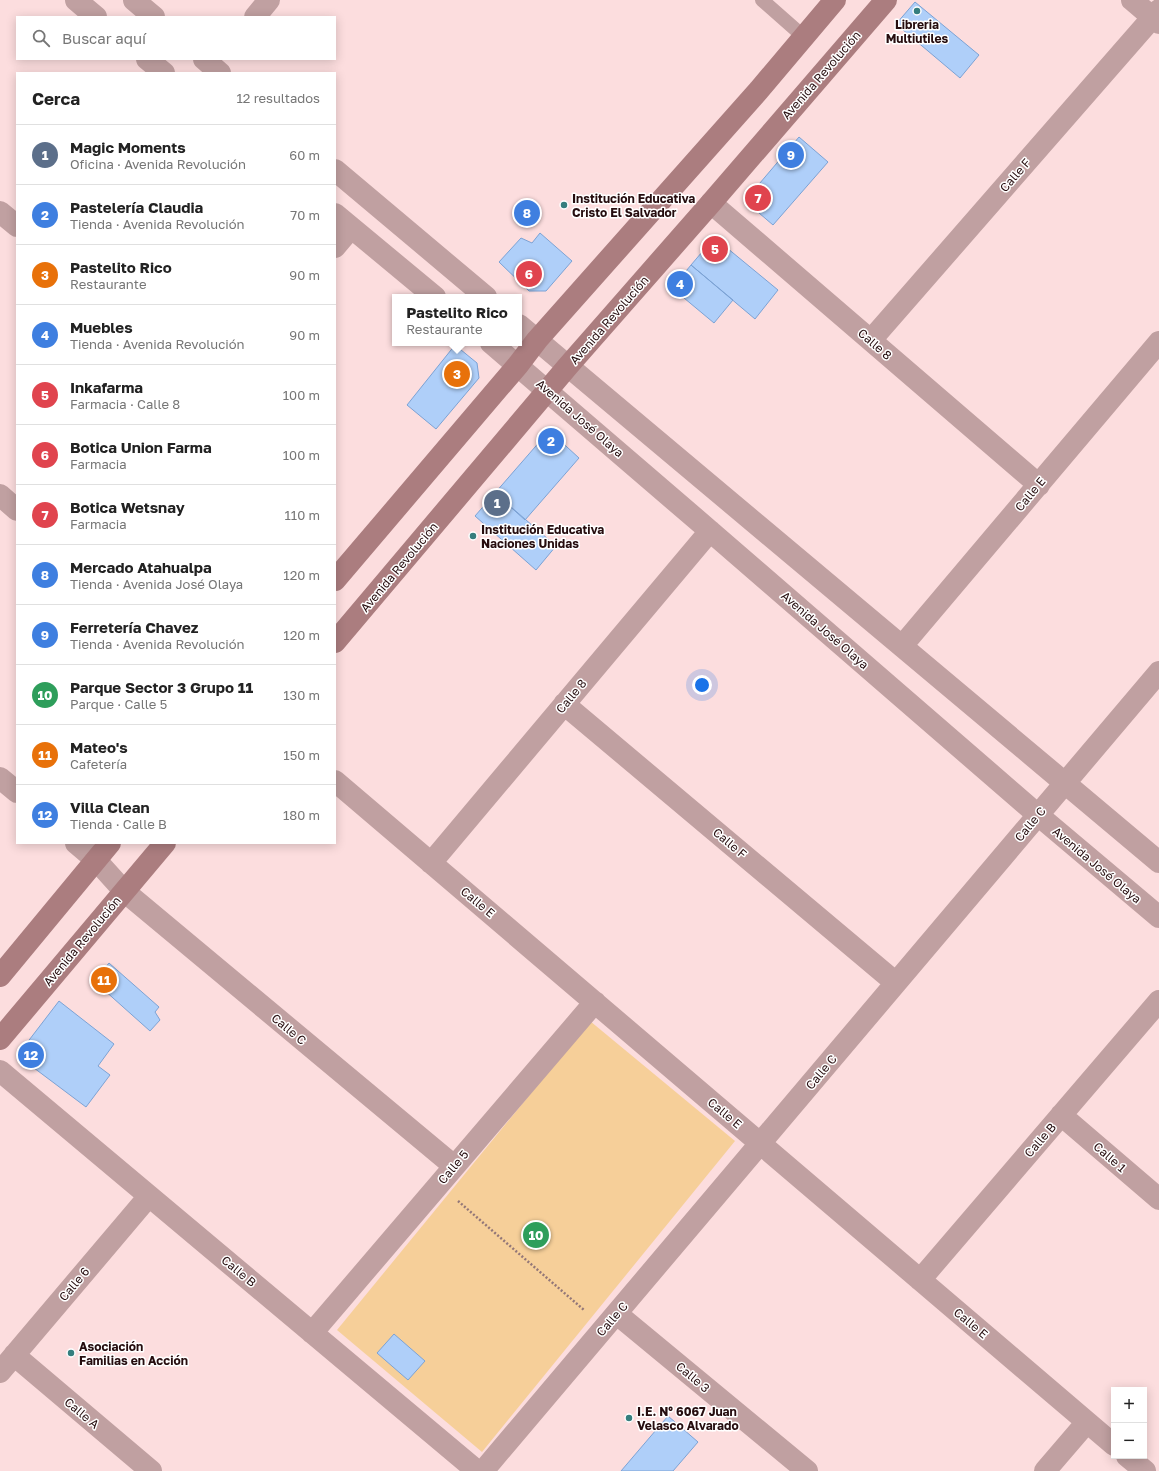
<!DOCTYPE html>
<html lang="es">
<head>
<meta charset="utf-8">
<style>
	:root { --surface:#fff; --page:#f6f6f6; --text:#222; --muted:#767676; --line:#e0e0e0; --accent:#b45309 }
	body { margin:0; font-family:"Golos Text",sans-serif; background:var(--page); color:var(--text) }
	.controls { position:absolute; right:12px; bottom:12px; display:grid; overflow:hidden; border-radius:0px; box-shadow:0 2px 10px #0003 }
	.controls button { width:36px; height:36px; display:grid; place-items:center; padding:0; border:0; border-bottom:1px solid var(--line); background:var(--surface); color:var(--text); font:20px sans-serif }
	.you { position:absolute; left:702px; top:685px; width:14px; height:14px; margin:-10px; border:3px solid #fff; border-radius:50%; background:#1a73e8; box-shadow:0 0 0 6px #1a73e833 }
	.badge { display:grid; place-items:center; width:26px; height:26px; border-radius:50%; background:var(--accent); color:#fff; font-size:13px; font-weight:700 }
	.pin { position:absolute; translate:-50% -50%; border:2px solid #fff; box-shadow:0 1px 4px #0006 }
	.popup { position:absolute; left:392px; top:294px; width:130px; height:52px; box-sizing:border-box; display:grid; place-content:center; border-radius:0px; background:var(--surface); filter:drop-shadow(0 1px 3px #0005); font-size:13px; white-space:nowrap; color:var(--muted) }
	.popup b { font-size:15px; color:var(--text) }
	.popup::after { content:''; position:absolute; left:50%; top:100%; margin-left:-8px; border:8px solid transparent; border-top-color:var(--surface) }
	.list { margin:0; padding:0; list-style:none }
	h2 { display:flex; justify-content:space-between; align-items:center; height:52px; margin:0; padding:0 16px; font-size:17px }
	h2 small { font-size:13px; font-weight:400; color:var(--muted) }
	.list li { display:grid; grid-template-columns:26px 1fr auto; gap:12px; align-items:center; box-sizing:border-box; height:60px; padding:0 16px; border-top:1px solid var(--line) }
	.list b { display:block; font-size:15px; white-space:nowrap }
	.list p { margin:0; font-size:13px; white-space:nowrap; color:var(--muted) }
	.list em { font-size:13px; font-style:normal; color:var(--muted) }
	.icon { flex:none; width:22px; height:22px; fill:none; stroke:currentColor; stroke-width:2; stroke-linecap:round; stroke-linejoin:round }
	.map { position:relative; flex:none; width:1159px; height:1471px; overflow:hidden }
	.search { position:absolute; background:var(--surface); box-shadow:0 2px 10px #0003; left:16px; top:16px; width:320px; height:44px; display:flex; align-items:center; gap:10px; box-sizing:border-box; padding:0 14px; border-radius:0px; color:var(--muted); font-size:15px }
	.panel { position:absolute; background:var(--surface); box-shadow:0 2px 10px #0003; left:16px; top:72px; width:320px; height:772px; border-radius:0px }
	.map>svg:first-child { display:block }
	.green { fill:#f6cf99 }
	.building { fill:#afcff9; stroke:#7ca2d4 }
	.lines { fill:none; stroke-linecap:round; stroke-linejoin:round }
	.path { stroke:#937778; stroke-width:2.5; stroke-dasharray:2 2; stroke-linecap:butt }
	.lane { stroke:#c0a0a1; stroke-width:14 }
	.street { stroke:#c0a0a1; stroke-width:22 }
	.secondary { stroke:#ab7d7f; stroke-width:22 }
	.poi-dot { fill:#357e7e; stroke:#fff; stroke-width:1.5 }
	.labels { text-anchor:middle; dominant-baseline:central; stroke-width:3; stroke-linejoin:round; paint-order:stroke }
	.poi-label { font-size:12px; font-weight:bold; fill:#260d0f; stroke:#fff; text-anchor:start }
	.street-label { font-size:12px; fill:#260d0f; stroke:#fff }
</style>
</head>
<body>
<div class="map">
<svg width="1159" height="1471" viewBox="0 0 1159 1471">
	<rect width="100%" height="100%" fill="#fcddde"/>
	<path class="green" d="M590,1021L735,1141L482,1452L337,1330Z"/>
	<path class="building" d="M915,2L979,55L960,78L896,24Z
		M799,137L828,162L773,225L752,207L754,190Z
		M540,233L572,261L546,291H529L499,262L521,238L532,243Z
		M721,243L778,290L755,319L691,265L708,245Z
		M691,265L733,300L714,323L672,288Z
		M455,345L477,363L479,378L436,429L407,405Z
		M555,436L579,458L525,520L495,493L542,439Z
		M495,493L556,546L536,570L475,516Z
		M109,963L159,1007L155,1012L160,1020L150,1031L94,981Z
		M59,1001L114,1044L98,1066L110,1075L86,1107L22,1059L23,1048Z
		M394,1334L425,1361L408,1380L377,1353Z
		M668,1416L698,1442L673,1471H621Z"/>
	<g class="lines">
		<path class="path" d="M458,1201L584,1310"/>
		<path class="lane" d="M762,0L804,37"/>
		<path class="street" d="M76,0L96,17
			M134,0L154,17
			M1132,0L1159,23
			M255,17L269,0
			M147,59L164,73
			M204,59L220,73
			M335,170L486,297
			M711,203L1039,485
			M0,212L17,226
			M335,214L435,297
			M335,247L351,228
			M519,325L1159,862
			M871,340L1159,10
			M491,343L710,531L1038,815L1159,917
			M0,495L17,510
			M902,646L1159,342
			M564,704L896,983
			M0,778L17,792
			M335,781L1114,1445
			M76,843L96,860L124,891L454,1166
			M431,863L710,531
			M0,1071L477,1471
			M1061,1115L1159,1199
			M920,1280L1159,1001
			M617,1314L807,1471
			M312,1333L595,1002
			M14,1355L151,1471
			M0,1372L149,1196
			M1127,1456L1145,1471
			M483,1471L1159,672
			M1045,1471L1087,1422"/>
		<path class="secondary" d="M335,580L518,365L537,340L759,90L835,0
			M335,642L568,366L711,203L886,0
			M0,976L110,843
			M0,1039L165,843"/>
	</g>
	<g class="poi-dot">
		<circle cx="917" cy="11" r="4"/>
		<circle cx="564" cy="205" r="4"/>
		<circle cx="473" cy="536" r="4"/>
		<circle cx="71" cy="1353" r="4"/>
		<circle cx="629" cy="1418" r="4"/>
	</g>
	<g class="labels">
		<g class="poi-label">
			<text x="917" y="24" text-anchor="middle">Libreria<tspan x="917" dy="14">Multiutiles</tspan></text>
			<text x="572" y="198">Institución Educativa<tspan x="572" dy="14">Cristo El Salvador</tspan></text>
			<text x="481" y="529">Institución Educativa<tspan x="481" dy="14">Naciones Unidas</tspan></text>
			<text x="79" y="1346">Asociación<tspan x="79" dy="14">Familias en Acción</tspan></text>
			<text x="637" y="1411">I.E. N° 6067 Juan<tspan x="637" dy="14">Velasco Alvarado</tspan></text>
		</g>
		<g class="street-label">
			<text transform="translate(821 75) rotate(-49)">Avenida Revolución</text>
			<text transform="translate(1015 175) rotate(-49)">Calle F</text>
			<text transform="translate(609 320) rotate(-49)">Avenida Revolución</text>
			<text transform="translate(875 344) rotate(41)">Calle 8</text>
			<text transform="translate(580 418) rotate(41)">Avenida José Olaya</text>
			<text transform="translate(1030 494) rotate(-50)">Calle E</text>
			<text transform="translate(399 567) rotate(-50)">Avenida Revolución</text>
			<text transform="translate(825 630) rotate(41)">Avenida José Olaya</text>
			<text transform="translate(571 696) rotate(-50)">Calle 8</text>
			<text transform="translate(1030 824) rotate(-50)">Calle C</text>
			<text transform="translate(730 843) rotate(40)">Calle F</text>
			<text transform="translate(1097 865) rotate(40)">Avenida José Olaya</text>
			<text transform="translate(478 902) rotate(40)">Calle E</text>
			<text transform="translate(82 941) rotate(-50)">Avenida Revolución</text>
			<text transform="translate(289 1029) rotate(40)">Calle C</text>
			<text transform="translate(821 1072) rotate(-50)">Calle C</text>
			<text transform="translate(725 1113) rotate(40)">Calle E</text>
			<text transform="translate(1040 1140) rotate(-49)">Calle B</text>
			<text transform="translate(1110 1157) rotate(41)">Calle 1</text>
			<text transform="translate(453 1167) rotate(-50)">Calle 5</text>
			<text transform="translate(239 1271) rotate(40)">Calle B</text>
			<text transform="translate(74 1284) rotate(-50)">Calle 6</text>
			<text transform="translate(612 1319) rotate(-49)">Calle C</text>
			<text transform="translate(971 1323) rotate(40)">Calle E</text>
			<text transform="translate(693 1377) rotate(40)">Calle 3</text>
			<text transform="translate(82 1413) rotate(40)">Calle A</text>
		</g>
	</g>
</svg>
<div class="controls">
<button>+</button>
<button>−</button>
</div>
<div class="you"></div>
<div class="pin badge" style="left:497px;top:503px;background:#5c6f8a">1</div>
<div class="pin badge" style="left:551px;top:441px;background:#3f7fe0">2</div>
<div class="pin badge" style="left:457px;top:374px;background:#e8710a">3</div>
<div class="popup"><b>Pastelito Rico</b>Restaurante</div>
<div class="pin badge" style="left:680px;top:284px;background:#3f7fe0">4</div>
<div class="pin badge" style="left:715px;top:249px;background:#e0444e">5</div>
<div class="pin badge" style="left:529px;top:274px;background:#e0444e">6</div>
<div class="pin badge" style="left:758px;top:198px;background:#e0444e">7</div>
<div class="pin badge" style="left:527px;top:213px;background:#3f7fe0">8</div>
<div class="pin badge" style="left:791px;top:155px;background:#3f7fe0">9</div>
<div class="pin badge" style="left:536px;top:1235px;background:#2e9e5b">10</div>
<div class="pin badge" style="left:104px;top:980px;background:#e8710a">11</div>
<div class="pin badge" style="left:31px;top:1055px;background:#3f7fe0">12</div>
<div class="search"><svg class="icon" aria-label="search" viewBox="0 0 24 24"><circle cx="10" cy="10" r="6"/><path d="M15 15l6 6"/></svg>Buscar aquí</div>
<section class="panel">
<h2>Cerca<small>12 resultados</small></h2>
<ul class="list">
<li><span class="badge" style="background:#5c6f8a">1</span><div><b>Magic Moments</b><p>Oficina · Avenida Revolución</p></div><em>60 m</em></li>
<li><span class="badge" style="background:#3f7fe0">2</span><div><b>Pastelería Claudia</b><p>Tienda · Avenida Revolución</p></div><em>70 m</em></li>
<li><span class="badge" style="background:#e8710a">3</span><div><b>Pastelito Rico</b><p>Restaurante</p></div><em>90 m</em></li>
<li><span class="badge" style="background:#3f7fe0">4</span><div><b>Muebles</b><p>Tienda · Avenida Revolución</p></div><em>90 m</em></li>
<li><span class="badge" style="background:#e0444e">5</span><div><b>Inkafarma</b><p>Farmacia · Calle 8</p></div><em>100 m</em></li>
<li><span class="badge" style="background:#e0444e">6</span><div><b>Botica Union Farma</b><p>Farmacia</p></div><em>100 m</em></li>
<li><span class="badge" style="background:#e0444e">7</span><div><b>Botica Wetsnay</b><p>Farmacia</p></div><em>110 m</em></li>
<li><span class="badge" style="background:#3f7fe0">8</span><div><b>Mercado Atahualpa</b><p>Tienda · Avenida José Olaya</p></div><em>120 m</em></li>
<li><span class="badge" style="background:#3f7fe0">9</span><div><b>Ferretería Chavez</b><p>Tienda · Avenida Revolución</p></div><em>120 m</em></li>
<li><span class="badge" style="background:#2e9e5b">10</span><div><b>Parque Sector 3 Grupo 11</b><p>Parque · Calle 5</p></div><em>130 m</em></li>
<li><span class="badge" style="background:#e8710a">11</span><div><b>Mateo's</b><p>Cafetería</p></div><em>150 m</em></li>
<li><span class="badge" style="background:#3f7fe0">12</span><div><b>Villa Clean</b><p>Tienda · Calle B</p></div><em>180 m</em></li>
</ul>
</section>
</div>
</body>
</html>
